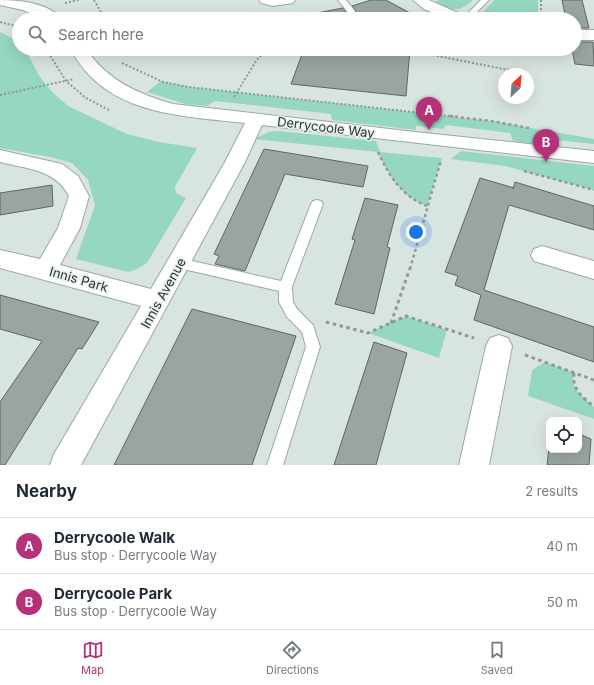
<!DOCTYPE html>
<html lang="en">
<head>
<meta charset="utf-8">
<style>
	:root { --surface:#fff; --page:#f2f2f3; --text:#1f2937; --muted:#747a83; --line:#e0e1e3; --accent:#b63177 }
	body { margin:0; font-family:Inter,sans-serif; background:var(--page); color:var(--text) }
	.controls { position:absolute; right:12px; bottom:12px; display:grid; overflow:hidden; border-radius:8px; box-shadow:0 4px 16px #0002 }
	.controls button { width:36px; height:36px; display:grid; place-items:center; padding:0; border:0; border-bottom:1px solid var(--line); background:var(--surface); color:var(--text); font:20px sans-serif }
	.compass { position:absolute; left:498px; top:68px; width:36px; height:36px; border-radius:50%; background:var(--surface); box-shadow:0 4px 16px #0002; rotate:26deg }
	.you { position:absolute; left:416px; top:232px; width:14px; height:14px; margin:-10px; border:3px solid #fff; border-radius:50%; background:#1a73e8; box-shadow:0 0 0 6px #1a73e833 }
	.badge { display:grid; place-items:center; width:26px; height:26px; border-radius:50%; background:var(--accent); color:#fff; font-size:13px; font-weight:700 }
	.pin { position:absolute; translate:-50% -33px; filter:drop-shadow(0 1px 2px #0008) }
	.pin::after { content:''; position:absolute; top:21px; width:14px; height:12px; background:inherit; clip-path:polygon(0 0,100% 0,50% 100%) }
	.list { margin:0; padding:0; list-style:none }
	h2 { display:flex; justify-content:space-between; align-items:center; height:52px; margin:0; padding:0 16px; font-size:17px }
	h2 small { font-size:13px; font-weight:400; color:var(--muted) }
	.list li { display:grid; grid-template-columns:26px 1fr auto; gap:12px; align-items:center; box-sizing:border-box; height:56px; padding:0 16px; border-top:1px solid var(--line) }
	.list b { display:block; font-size:15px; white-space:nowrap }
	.list p { margin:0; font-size:13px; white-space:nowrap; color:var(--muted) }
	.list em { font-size:13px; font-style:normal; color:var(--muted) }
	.icon { flex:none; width:22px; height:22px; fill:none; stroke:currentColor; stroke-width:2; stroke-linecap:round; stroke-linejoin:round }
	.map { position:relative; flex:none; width:594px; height:465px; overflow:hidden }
	.search { position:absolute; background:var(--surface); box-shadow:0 4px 16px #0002; left:12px; right:12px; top:12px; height:44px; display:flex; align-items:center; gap:10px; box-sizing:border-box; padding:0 14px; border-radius:22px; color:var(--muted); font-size:15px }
	.sheet { height:164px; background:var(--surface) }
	nav { display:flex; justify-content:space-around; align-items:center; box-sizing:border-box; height:56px; border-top:1px solid var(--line); background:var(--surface); font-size:11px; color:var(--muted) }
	nav a { display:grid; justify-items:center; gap:2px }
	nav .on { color:var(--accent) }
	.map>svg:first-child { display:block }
	.green { fill:#96d7c3 }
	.building { fill:#9aa5a1; stroke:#5d6764 }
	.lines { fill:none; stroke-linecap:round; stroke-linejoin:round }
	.service-casing { stroke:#9ca7a3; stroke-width:2 }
	.minor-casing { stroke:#9ca7a3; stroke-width:2 }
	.path-far2 { stroke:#909996; stroke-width:2; stroke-dasharray:2 2; stroke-linecap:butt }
	.path-far1 { stroke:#909996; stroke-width:2.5; stroke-dasharray:3 3; stroke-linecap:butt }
	.path { stroke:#909996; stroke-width:3; stroke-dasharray:3.5 3.5; stroke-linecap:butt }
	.service { fill:#fff; fill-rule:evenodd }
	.minor { fill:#fff; fill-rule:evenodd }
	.labels { text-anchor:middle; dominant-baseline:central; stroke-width:3; stroke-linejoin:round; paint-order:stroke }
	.street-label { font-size:13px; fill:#303533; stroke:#e5f1ed }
</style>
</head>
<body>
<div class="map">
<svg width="594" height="465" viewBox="0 0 594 465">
	<rect width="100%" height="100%" fill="#d8e4e0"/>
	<path class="green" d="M440,0H473C459,13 450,11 434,2Z
		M494,0H538V19H484L481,14Z
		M0,32L19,42V49H25L40,77L51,91L68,106L127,134L159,142L197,148L175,187L176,193L186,198L147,263L135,270L128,272L76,259L95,205L88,180L72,163L50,157L0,148Z
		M161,81L189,87L491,121L594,139V144L556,140L550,146L513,141L510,133L446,125L443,129L416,126V130L332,120L331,114L215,101L207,106L185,104L147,92Z
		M278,131L376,141L380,152L442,158L427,206C402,198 388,174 378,152L254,139L268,132Z
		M461,151L594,166V190L505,166L451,159Z
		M406,316L447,330L439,358L368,333Z
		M545,362L574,373L573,382L576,390L594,407V419L528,396L532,370Z"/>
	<path class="building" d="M371,0H386L421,19H362L352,6Z
		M562,0H582L589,28H575V19H566Z
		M343,8L351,19H314L317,13Z
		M575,42H593L594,66L575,64L572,49H575Z
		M304,49H410L406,96L291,84Z
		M264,149L368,166L363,187L285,174L245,271L215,264L219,256L214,254Z
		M480,178L514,188L513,189L515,182L594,206V230L509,205L484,290L594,327V362L474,320L481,295L455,285L458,276L445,272Z
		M52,185L53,206L0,215V193Z
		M365,198L398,205L387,247L390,248L374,314L335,304L355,240L352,239Z
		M0,295L99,322L82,349L78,348L5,465H0V402L42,341L0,329Z
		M192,309L296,336L252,465H114Z
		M374,342L407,353L376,465H334Z
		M579,434L591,439L589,465H547L549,448V450H579Z"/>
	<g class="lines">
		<defs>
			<path id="service" d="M338,0H346L361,19H353Z
				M481,0H489L470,19H462Z
				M317,200L321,201L323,204L292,287L293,302L297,309L313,325L320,347L283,465H267L306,347L302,332L287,317L279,302V291L179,268L175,266L173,263L175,260L179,258L281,281L311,204L313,201Z"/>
			<path id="minor" d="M0,0C18,0 50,3 61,19H44L23,10L0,5Z
				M259,0H295L293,3L273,6L261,3Z
				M413,0H429L465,16L467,19H448L424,9Z
				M575,30H594V40H575Z
				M70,49H86C107,80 138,94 173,104L415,132L594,151V163L262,125L244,164L81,465H50L54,454L141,306L0,268V250L40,259L58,228L69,196C55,169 27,169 0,162V150L62,164L78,176L89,196L80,228L60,265L151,289L224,164L245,123C193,117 129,116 90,76C82,68 76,58 70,49Z
				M542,246L594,261V279L534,261L531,255L534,249Z
				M499,335L508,338L512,346L489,465H459L486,346L490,338Z"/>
		</defs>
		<use href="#service" class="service-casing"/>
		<use href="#minor" class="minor-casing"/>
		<path class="path-far2" d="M94,0L105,19
			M541,0V19
			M65,3L79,0
			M0,22L19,27
			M46,49L66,81L86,98L109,110
			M410,49L412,51L514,71
			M109,53L117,49
			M122,63L163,82L189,87L458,117
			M0,95L74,79
			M234,97L256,61L267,49"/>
		<path class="path-far1" d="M449,116L491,121L529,128
			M378,152C389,176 402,196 427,206
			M524,171L594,190
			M410,269L441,160"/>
		<path class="path" d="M326,322L368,333L406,316L474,338
			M391,323L410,268
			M525,355L594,380
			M574,373C572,391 582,396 594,407"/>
		<use href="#service" class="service"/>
		<use href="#minor" class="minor"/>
	</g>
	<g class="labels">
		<g class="street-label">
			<text transform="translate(326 127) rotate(7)">Derrycoole Way</text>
			<text transform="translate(79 279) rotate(16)">Innis Park</text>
			<text transform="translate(163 293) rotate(-61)">Innis Avenue</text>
		</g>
	</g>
</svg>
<div class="controls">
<button><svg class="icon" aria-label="locate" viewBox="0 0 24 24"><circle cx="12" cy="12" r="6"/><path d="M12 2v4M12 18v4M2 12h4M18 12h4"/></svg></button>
</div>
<svg class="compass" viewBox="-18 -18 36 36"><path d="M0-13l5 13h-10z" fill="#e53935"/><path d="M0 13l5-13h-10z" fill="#747a83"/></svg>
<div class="you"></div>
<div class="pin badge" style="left:429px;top:130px">A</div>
<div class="pin badge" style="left:546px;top:162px">B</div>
<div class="search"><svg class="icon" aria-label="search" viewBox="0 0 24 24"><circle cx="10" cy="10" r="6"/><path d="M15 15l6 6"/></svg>Search here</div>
</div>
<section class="sheet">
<h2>Nearby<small>2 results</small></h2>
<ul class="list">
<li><span class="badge">A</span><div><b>Derrycoole Walk</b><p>Bus stop · Derrycoole Way</p></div><em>40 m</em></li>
<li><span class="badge">B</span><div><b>Derrycoole Park</b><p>Bus stop · Derrycoole Way</p></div><em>50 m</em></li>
</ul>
</section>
<nav>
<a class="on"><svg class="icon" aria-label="map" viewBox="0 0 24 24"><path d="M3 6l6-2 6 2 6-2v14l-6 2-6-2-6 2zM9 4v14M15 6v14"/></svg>Map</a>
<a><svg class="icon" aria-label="directions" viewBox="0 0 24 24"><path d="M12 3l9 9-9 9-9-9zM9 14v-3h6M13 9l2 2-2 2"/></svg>Directions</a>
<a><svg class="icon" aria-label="saved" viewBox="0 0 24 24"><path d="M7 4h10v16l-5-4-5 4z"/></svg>Saved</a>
</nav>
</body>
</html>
